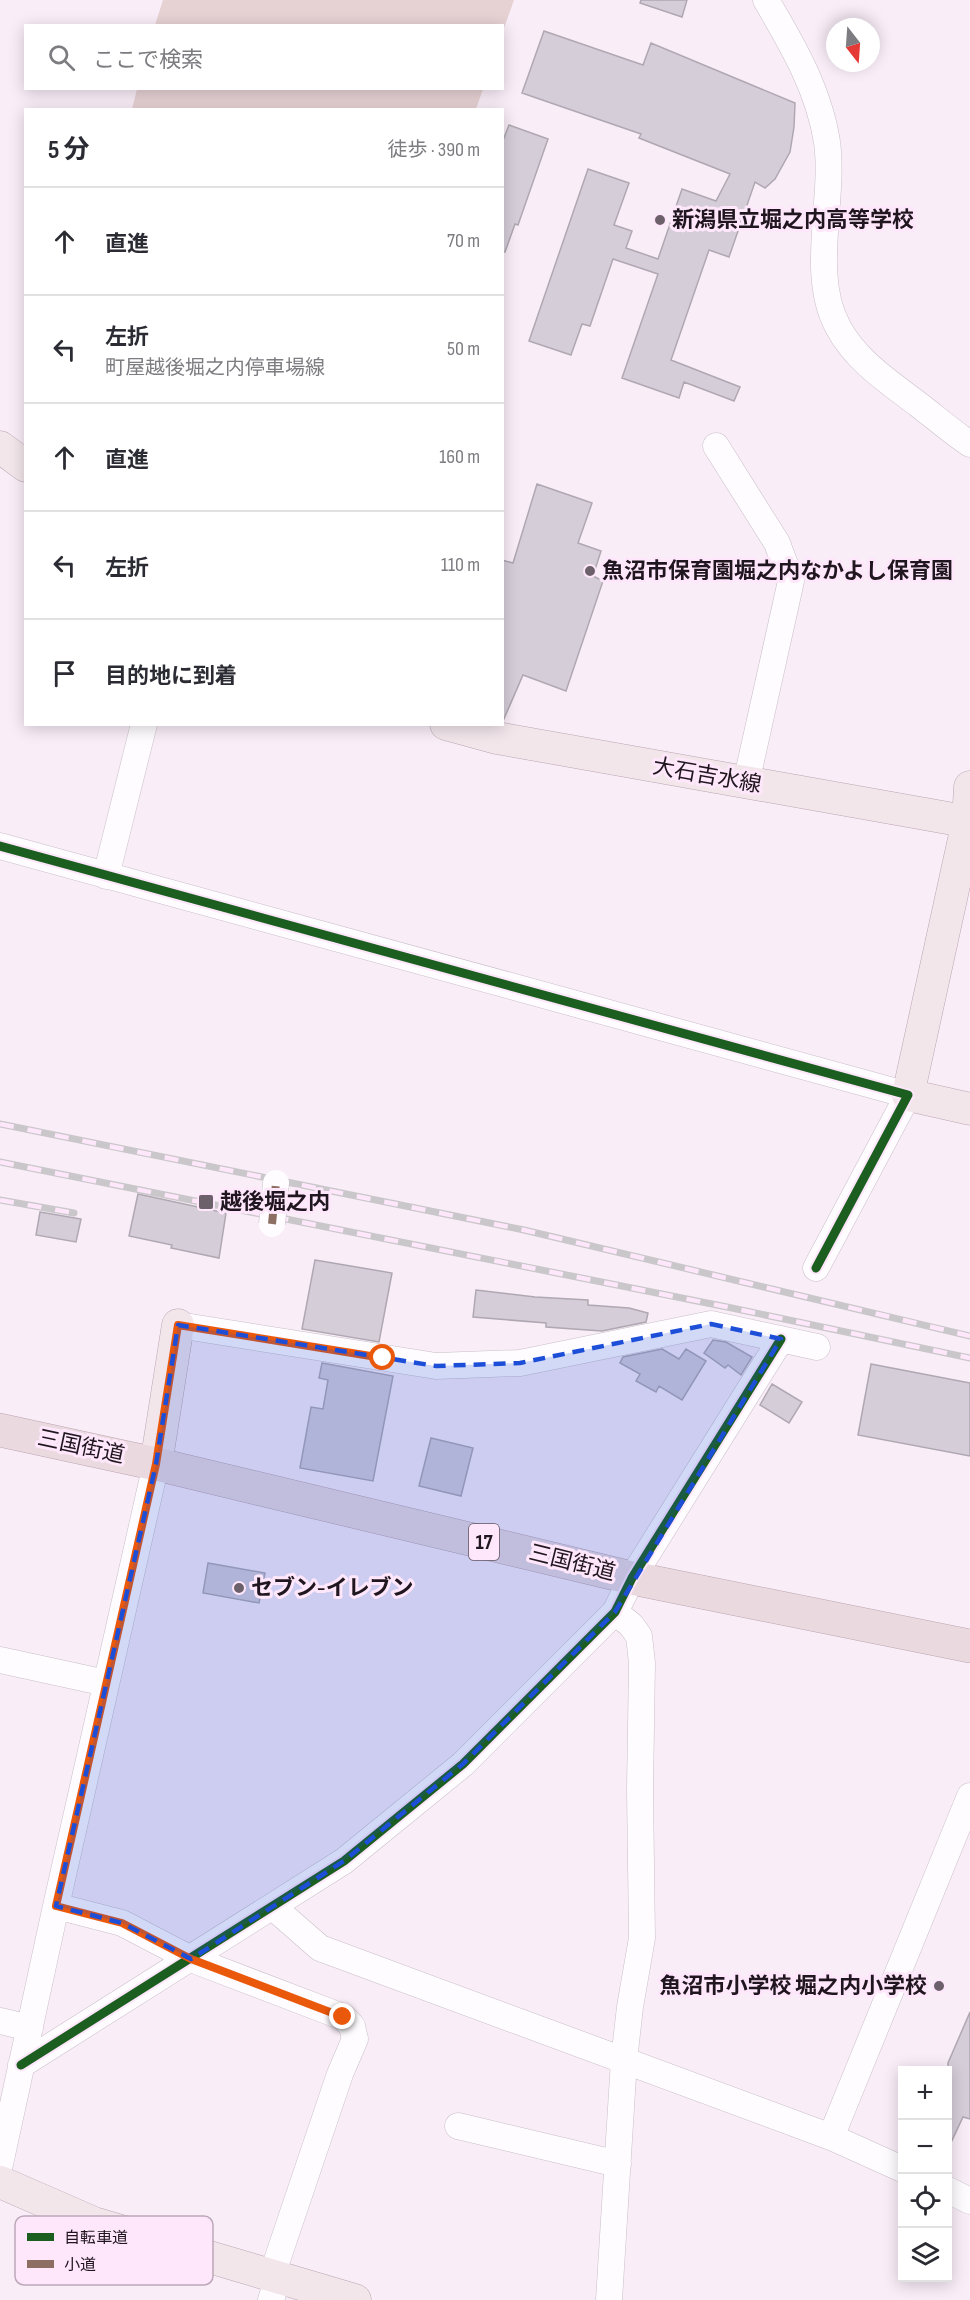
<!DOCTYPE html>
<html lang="ja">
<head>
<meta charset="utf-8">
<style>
	:root { --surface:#fff; --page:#f7f7f7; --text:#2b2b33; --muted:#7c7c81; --line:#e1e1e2 }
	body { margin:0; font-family:"Sofia Sans Condensed","Noto Sans JP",sans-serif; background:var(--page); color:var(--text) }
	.controls { position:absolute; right:18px; bottom:18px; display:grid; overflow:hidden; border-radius:0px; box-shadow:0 3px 15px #0003 }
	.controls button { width:54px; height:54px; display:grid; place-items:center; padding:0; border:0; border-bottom:2px solid var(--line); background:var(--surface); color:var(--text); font:30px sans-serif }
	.compass { position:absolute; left:826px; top:18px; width:54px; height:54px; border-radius:50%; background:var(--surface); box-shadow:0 3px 15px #0003; rotate:163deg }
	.stop { position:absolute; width:18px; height:18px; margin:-14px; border:4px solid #ea580c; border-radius:50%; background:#fff }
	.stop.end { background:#ea580c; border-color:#fff; box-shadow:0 2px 6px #0008 }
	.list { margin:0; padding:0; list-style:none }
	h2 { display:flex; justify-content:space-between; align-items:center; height:78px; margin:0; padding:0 24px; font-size:26px }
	h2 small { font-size:20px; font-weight:400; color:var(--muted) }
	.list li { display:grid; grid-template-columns:39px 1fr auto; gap:18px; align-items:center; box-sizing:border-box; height:108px; padding:0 24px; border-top:2px solid var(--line) }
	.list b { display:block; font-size:22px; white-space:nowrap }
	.list p { margin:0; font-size:20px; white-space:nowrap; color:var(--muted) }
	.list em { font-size:20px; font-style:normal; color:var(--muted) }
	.icon { flex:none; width:33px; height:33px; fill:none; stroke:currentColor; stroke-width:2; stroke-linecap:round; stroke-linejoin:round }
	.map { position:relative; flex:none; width:970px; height:2300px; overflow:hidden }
	.search { position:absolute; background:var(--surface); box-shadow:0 3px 15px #0003; left:24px; top:24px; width:480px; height:66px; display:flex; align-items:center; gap:15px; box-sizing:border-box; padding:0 21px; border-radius:0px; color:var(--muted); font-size:22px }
	.panel { position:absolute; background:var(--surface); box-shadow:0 3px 15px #0003; left:24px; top:108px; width:480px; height:618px; border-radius:0px }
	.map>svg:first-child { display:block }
	.green { fill:#e6d1d3 }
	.building { fill:#d5ced9; stroke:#afa8b2; stroke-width:1.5 }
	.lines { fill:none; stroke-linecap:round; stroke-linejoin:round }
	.minor-casing { stroke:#c9bfc8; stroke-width:27 }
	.major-casing { stroke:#bba5af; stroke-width:33 }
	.highway-casing { stroke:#bba5af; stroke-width:34 }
	.minor { stroke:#fefcfe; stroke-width:26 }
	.major { stroke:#f2e6eb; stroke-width:32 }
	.highway { stroke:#ead9de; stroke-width:33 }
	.rail-casing { stroke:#cac7ca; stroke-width:7 }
	.rail { stroke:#ffe7fb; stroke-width:4.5; stroke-dasharray:14; stroke-linecap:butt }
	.minor-bridge-casing { stroke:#c9bfc8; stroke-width:27; stroke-linecap:butt }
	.minor-bridge { stroke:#fefcfe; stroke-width:26 }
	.quiet { stroke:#8d6e63; stroke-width:8; stroke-dasharray:15 8; stroke-linecap:butt }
	.cycleway-casing { stroke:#ffe7fb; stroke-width:13 }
	.cycleway { stroke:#1b5e20; stroke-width:9 }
	.route { stroke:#ea580c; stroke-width:8 }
	.marked { fill:#1d4ed8; fill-opacity:0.2; stroke:#1d4ed8; stroke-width:4.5; stroke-dasharray:12 8; stroke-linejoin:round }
	.poi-dot { fill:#6c616b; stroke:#ffe7fb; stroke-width:2 }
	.labels { text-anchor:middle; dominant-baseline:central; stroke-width:6; stroke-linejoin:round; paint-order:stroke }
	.shield { fill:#ffe7fb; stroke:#635561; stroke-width:1.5 }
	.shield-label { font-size:21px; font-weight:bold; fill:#20161f }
	.poi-label { font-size:22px; font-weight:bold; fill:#20161f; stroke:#ffe7fb; text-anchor:start }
	.street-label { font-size:22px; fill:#20161f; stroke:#ffe7fb }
	.key { fill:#ffe7fb; stroke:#bca8b9; stroke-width:1.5 }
	.key-label { font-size:16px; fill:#20161f }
</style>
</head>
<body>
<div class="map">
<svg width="970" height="2300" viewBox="0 0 970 2300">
	<rect width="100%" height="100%" fill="#f9edf8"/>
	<path class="green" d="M163,0H514L503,31L502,26L155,25Z
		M137,89V88L483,89L476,109H132Z"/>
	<path class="building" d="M641,0H687L682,17L640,3Z
		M544,31L643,65L651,43L795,103L794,127L790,152L775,179L765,188L755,182L729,257L709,250L671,360L740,387L734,401L684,382L679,398L622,378L658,274L613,259L590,326L582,324L571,355L529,341L588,169L629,183L614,225L632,231L626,248L658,259L682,189L716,201L730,174L639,138L641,134L522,93Z
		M509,125L548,139L518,225L515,224L505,252H502V143Z
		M537,484L592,503L578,543L601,551L593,576L603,581L566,691L523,675L503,721L502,560L513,563Z
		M138,1194L226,1213L219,1258L171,1248L172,1245L129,1236Z
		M40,1212L81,1219L76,1242L36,1235Z
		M315,1260L392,1273L379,1342L302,1329Z
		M476,1290L535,1297L588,1300V1305L629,1308L648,1313L646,1322L602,1331L546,1327V1323L473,1317Z
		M713,1340L726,1342L752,1357L741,1375L728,1365L725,1368L704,1353Z
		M662,1349L679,1359L686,1349L706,1361L682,1400L659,1386L656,1392L636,1381L640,1374L620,1363L623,1357Z
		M322,1363L393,1376L373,1481L300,1468L311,1407L323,1409L328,1380L319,1378Z
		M871,1364L970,1383V1456L858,1435Z
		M772,1384L802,1402L789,1423L760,1405Z
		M431,1438L473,1448L461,1496L419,1486Z
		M208,1563L265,1573L259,1603L203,1593Z
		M970,2012V2119L963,2117L948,2149V2063Z"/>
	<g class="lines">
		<defs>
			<path id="minor" d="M766,0C792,44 819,90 827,142C835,200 809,274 838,327C856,361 889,382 919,405C936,418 952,432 970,444
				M716,446L777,543L791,581L746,783
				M0,846L908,1095L816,1268
				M106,876L144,724
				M178,1325L436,1366L520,1363L711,1324L817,1347
				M0,1660L106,1683
				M56,1906L122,1923L191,1959L343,2017L352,2026L355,2039L340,2074L272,2275
				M273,1907L320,1948L831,2137L902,2169
				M0,2021L30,2028
				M21,2065L344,1861L463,1764L615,1612L632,1578L781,1339
				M458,2126L618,2164
				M831,2137L970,1796
				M0,2164L56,1906L156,1464
				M948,2190L970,2201
				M271,2300L278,2277
				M609,2300L624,2060L630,2007L642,1938L640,1790L642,1663L639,1636L631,1625L615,1612"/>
			<path id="major" d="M0,447L26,466
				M446,724L497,738L970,822
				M970,787L968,821L908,1095L970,1109
				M156,1464L178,1325
				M0,2182L94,2223L355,2300"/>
			<path id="highway" d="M0,1430L156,1464L632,1578L970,1646"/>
		</defs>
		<use href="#minor" class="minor-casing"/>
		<use href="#major" class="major-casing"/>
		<use href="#highway" class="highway-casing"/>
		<use href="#minor" class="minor"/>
		<use href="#major" class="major"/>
		<use href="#highway" class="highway"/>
		<defs>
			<path id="rail" d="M0,1124L524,1230L970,1336
				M0,1162L727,1307L970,1358
				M0,1200L74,1213"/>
		</defs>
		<use href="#rail" class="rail-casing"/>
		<use href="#rail" class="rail"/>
		<defs>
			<path id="minor-bridge" d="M272,1224L276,1183"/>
		</defs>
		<use href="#minor-bridge" class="minor-bridge-casing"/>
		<use href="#minor-bridge" class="minor-bridge"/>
		<path class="quiet" d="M272,1224L276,1183"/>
		<defs>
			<path id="cycleway" d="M0,846L908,1095L816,1268
				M21,2065L344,1861L463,1764L615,1612L632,1578L781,1339"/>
		</defs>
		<use href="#cycleway" class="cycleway-casing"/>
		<use href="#cycleway" class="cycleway"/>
	</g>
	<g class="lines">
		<path class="route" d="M343,2017L191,1959L122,1923L56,1906L156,1464L178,1325L383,1358"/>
	</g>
	<path class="marked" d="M711,1324L781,1339L615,1612L463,1764L344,1861L191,1959L122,1923L56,1906L156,1464L178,1325L436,1366L520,1363Z"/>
	<g class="poi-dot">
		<circle cx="660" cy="220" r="6"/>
		<circle cx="590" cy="571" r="6"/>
		<rect x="198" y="1194" width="16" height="16" rx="3"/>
		<circle cx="239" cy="1588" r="6"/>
		<circle cx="939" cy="1986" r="6"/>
	</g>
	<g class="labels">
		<rect class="shield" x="469" y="1524" width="30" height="36" rx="4.5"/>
		<g class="shield-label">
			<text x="484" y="1542">17</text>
		</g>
		<g class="poi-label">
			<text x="672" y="220">新潟県立堀之内高等学校</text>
			<text x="602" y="571">魚沼市保育園堀之内なかよし保育園</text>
			<text x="220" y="1202">越後堀之内</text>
			<text x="251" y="1588">セブン-イレブン</text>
			<text x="927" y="1986" text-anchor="end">魚沼市小学校 堀之内小学校</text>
		</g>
		<g class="street-label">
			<text transform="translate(707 776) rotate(10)">大石吉水線</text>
			<text transform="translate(81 1447) rotate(12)">三国街道</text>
			<text transform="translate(572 1563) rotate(14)">三国街道</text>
		</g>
	</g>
	<rect x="15" y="2216" width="198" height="69" rx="9" class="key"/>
	<rect x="27" y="2233" width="27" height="8" fill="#1b5e20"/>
	<rect x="27" y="2260" width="27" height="8" fill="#8d6e63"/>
	<g class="key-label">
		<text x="64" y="2243">自転車道</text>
		<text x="64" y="2270">小道</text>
	</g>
</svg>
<div class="controls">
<button>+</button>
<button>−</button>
<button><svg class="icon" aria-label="locate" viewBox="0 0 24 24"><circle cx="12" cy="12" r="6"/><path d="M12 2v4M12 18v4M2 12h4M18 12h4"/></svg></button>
<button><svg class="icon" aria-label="layers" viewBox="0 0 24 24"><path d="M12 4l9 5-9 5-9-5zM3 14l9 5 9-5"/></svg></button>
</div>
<svg class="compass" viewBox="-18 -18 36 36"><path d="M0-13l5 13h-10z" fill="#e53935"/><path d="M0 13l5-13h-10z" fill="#7c7c81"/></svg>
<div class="stop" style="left:383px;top:1358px"></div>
<div class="stop end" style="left:343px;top:2017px"></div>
<div class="search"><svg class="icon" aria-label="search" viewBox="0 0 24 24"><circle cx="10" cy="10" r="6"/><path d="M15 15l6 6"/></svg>ここで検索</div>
<section class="panel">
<h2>5 分<small>徒歩 · 390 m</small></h2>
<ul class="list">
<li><svg class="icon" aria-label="ahead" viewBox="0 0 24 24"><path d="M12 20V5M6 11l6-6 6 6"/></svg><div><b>直進</b></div><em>70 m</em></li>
<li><svg class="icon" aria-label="left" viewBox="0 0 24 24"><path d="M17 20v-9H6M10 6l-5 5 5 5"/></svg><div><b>左折</b><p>町屋越後堀之内停車場線</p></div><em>50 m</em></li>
<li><svg class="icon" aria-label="ahead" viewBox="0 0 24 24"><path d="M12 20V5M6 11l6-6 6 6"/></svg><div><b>直進</b></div><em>160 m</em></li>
<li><svg class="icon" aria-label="left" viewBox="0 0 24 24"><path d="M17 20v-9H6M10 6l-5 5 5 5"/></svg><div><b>左折</b></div><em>110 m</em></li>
<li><svg class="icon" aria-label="arrive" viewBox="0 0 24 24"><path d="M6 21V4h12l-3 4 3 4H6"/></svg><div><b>目的地に到着</b></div></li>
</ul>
</section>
</div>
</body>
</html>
